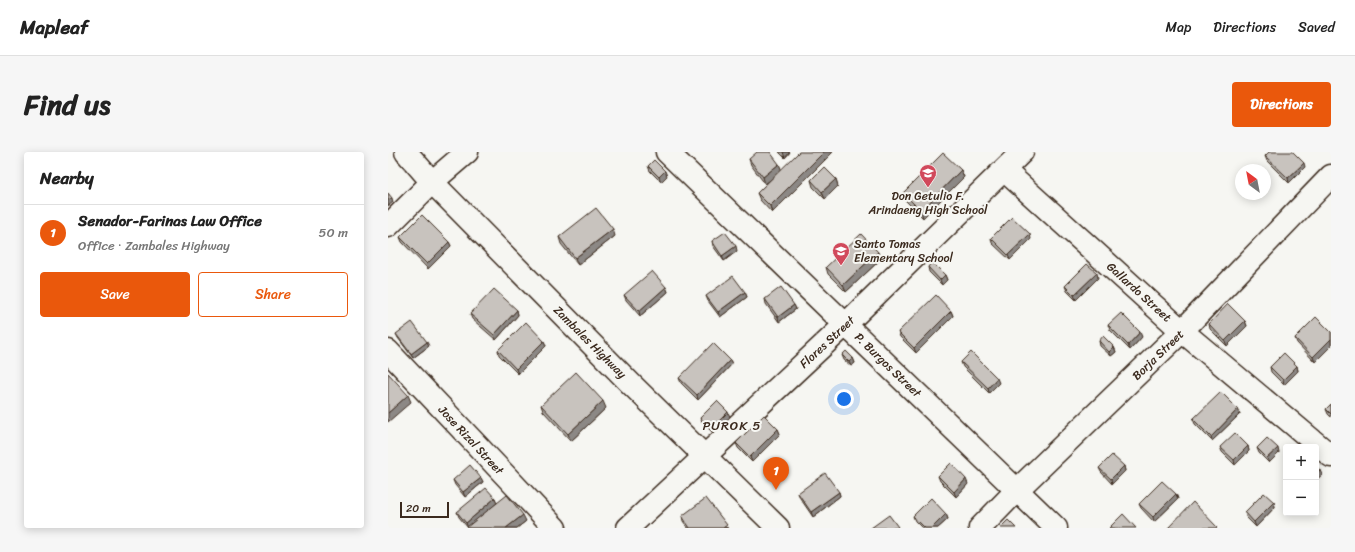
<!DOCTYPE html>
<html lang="en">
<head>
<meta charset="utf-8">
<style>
	:root { --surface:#fff; --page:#f6f6f6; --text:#222; --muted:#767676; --line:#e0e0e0; --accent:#ea580c }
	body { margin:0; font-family:Sriracha,sans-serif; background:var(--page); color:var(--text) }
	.controls { position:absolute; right:12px; bottom:12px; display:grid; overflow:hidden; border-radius:4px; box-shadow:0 2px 10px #0003 }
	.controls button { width:36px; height:36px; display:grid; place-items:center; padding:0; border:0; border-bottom:1px solid var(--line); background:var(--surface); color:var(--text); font:20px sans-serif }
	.compass { position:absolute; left:847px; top:12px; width:36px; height:36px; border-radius:50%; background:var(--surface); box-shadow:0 2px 10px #0003; rotate:328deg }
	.scale { position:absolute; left:12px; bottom:10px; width:49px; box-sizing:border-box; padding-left:4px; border:2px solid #3b2a1e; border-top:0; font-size:11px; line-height:14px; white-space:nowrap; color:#3b2a1e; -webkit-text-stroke:3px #f6f6f2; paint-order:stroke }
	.you { position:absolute; left:456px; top:247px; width:14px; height:14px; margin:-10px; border:3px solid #fff; border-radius:50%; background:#1a73e8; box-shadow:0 0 0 6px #1a73e833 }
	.badge { display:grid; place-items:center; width:26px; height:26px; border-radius:50%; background:var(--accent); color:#fff; font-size:13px; font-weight:700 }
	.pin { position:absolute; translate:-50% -33px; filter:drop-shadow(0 1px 2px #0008) }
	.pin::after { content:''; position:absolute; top:21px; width:14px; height:12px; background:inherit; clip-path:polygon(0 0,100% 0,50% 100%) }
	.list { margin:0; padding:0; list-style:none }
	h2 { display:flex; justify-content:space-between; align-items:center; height:52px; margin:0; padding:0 16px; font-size:17px }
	h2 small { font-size:13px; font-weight:400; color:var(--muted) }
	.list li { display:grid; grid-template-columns:26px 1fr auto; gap:12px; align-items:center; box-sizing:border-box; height:56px; padding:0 16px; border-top:1px solid var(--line) }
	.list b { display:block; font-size:15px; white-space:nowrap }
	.list p { margin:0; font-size:13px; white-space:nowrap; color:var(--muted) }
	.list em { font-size:13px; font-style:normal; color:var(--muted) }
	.actions { display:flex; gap:8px; padding:12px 16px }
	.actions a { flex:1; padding:9px 0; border:1px solid var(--accent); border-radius:4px; text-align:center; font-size:14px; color:var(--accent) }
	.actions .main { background:var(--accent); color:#fff }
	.map { position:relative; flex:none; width:943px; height:376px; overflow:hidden; border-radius:4px }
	header { display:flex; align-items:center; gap:24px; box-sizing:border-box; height:56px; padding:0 20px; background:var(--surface); border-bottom:1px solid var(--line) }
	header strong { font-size:19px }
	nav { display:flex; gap:22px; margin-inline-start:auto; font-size:14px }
	.intro { display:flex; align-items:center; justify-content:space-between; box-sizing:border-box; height:96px; padding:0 24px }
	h1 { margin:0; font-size:28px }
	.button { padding:10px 18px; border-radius:4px; background:var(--accent); color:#fff; font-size:14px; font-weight:700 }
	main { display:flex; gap:24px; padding:0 24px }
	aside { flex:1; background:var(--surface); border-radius:4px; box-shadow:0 2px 10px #0003 }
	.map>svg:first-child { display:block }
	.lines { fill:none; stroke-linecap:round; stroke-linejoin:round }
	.minor-casing { stroke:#3b2a1e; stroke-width:25 }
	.major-casing { stroke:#3b2a1e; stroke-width:25 }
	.minor { stroke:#f6f6f2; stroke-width:22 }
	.major { stroke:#f6f6f2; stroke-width:22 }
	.wall { fill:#aca8a3; stroke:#3b2a1e }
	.shaded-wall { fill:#8c8885; stroke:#3b2a1e }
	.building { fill:#c8c3be; stroke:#3b2a1e }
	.labels { text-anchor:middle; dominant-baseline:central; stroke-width:4; stroke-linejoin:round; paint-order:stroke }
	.poi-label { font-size:12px; fill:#3b2a1e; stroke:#f6f6f2 }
	.street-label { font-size:12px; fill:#3b2a1e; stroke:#f6f6f2 }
	.neighbourhood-label { font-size:13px; letter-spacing:1px; fill:#3b2a1e; stroke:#f6f6f2 }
</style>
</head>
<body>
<header>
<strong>Mapleaf</strong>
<nav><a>Map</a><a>Directions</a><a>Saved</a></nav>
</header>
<div class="intro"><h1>Find us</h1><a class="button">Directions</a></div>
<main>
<aside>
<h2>Nearby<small></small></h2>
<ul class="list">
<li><span class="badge">1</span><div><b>Senador-Farinas Law Office</b><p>Office · Zambales Highway</p></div><em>50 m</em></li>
</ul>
<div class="actions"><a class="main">Save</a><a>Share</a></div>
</aside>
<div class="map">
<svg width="943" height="376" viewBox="0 0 943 376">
	<rect width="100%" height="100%" fill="#f6f6f2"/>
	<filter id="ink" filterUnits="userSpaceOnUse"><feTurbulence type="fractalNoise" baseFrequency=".025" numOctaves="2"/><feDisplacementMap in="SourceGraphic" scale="8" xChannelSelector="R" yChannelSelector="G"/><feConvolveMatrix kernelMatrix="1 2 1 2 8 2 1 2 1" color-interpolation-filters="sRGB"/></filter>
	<g filter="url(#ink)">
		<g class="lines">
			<defs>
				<path id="minor" d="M279,0L668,376
					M616,18L794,179L943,304
					M0,74L44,30L79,0
					M0,199L167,376
					M240,376L458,172L634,0
					M592,376L629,338L794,179L943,24"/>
				<path id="major" d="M18,0L44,30L242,231L390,376"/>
			</defs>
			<use href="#minor" class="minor-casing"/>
			<use href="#major" class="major-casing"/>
			<use href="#minor" class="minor"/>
			<use href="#major" class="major"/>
		</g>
		<path class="wall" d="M391,0H402L397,6Z
			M877,4L917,15L901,31L879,9Z
			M361,7L391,12L393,18L384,61L372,48L369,41L386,24L377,32L363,13Z
			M260,14L279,24L273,30L262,19Z
			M573,18L576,25L535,66L517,48L515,41Z
			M448,27L450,34L437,47L425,35L423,28Z
			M227,84L190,113L173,92L171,85Z
			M12,85L61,90L63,94L40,117L14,90Z
			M603,86L643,87L622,108L604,91Z
			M324,89L349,99L336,109L325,94Z
			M493,107L458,140L440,122L438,115Z
			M540,115L557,123L559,128L554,133L541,120Z
			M710,126L688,148L679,139L677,134Z
			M278,135L280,140L252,164L238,148L236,143Z
			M357,140L359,145L332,165L320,149L318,144Z
			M377,147L406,153L408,157L391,170L378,152Z
			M129,158L130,163L108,188L84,167L82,162Z
			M563,159L565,164L528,201L512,185L510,180Z
			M857,169L859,174L839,194L822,177L821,172Z
			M720,173L754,185L742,198L722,178Z
			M943,180V194L927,210L909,191L907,186Z
			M8,182L41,194L25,206L10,186Z
			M156,189L158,194L130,222L111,203L110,198Z
			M711,189L726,195L728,200L723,204L712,194Z
			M454,203L465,206L467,211L463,214L456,208Z
			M342,208L344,212L310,248L293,231L291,226Z
			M573,210L611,231L601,241L575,215Z
			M909,214L910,219L896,233L883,220L882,215Z
			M943,252V265L940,262L938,257Z
			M153,253L218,256L183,289L155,259Z
			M850,257L852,262L824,289L807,272L805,267Z
			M342,265L325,281L314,270L312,266Z
			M390,277L392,282L364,310L350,296L348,291Z
			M860,294L861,299L847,313L834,300L832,295Z
			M869,296L891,301L881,311L871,301Z
			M736,314L737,319L724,332L713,320L711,316Z
			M550,324L580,332L568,345L552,329Z
			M93,326L95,330L77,345L67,333L65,328Z
			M451,340L452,344L425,365L412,346L410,341Z
			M788,342L790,347L766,370L753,356L751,352Z
			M107,346L109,351L138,369L129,376H80L71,365L69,360Z
			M886,350L887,355L868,375L858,365L857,360Z
			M558,362L560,367L550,376H534L527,369L525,364Z
			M294,364L340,376H300L295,369Z"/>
		<path class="shaded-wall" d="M395,0H402L397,6Z
			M436,0H445L384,61L382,54Z
			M916,11L917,15L901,31L900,26Z
			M391,12L394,19L377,32L375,25Z
			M573,18L576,25L535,66L533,59Z
			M277,19L279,24L273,30L271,25Z
			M448,27L450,34L437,47L434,40Z
			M4,46L5,50L0,54V48Z
			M225,77L227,84L190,113L187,106Z
			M642,82L643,87L622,108L620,103Z
			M61,90L63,94L40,117L39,112Z
			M348,94L349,99L336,109L334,104Z
			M490,100L493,107L458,140L455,133Z
			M709,121L710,126L688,148L686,143Z
			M557,123L559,128L554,133L552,128Z
			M278,135L280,140L252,164L251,159Z
			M357,140L359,145L332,165L330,160Z
			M406,153L408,157L391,170L390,165Z
			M129,158L130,163L108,188L106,183Z
			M563,159L565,164L528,201L526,196Z
			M857,169L859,174L839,194L837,189Z
			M752,180L754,185L742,198L740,193Z
			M943,187V194L927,210L925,205Z
			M156,189L158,194L130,222L128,217Z
			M39,190L41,194L25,206L23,202Z
			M726,195L728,200L723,204L721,200Z
			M465,206L467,211L463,214L461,210Z
			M342,208L344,212L310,248L309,243Z
			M909,214L910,219L896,233L895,228Z
			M609,226L611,231L601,241L600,236Z
			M20,243L23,250L0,270V261Z
			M215,249L218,256L183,289L180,282Z
			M850,257L852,262L824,289L823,285Z
			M340,260L342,265L325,281L323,277Z
			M390,277L392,282L364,310L362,305Z
			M860,294L861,299L847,313L846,308Z
			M890,296L891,301L881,311L879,306Z
			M736,314L737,319L724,332L723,327Z
			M932,318L934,323L928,328V322Z
			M93,326L95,330L77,345L75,340Z
			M578,327L580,332L568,345L566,340Z
			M451,340L452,344L425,365L423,360Z
			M788,342L790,347L766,370L765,365Z
			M107,346L109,351L80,376L78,371Z
			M886,350L887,355L868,375L866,370Z
			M558,362L560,367L550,376H544Z
			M135,363L138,369L129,376H118Z"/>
		<path class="building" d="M369,0H382L391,12L375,25L361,7Z
			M411,0H436L382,54L369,41Z
			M881,0H905L916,11L900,26L877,4Z
			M555,1L573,18L533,59L515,41Z
			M266,8L277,19L271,25L260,14Z
			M436,15L448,27L434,40L423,28Z
			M0,41L4,46L0,48Z
			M208,56L225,77L187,106L171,85Z
			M34,63L61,90L39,112L12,85Z
			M624,65L642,82L620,103L603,86Z
			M337,80L348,94L334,104L324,89Z
			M473,82L490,100L455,133L438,115Z
			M544,110L557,123L552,128L540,115Z
			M699,112L709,121L686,143L677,134Z
			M264,119L278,135L251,159L236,143Z
			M345,124L357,140L330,160L318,144Z
			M393,135L406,153L390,165L377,147Z
			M106,137L129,158L106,183L82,162Z
			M548,143L563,159L526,196L510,180Z
			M840,152L857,169L837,189L821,172Z
			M733,161L752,180L740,193L720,173Z
			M928,165L943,180V187L925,205L907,186Z
			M24,170L39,190L23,202L8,182Z
			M138,170L156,189L128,217L110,198Z
			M715,184L726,195L721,200L711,189Z
			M325,191L342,208L309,243L291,226Z
			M458,199L465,206L461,210L454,203Z
			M583,200L609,226L600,236L573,210Z
			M896,201L909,214L895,228L882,215Z
			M188,220L215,249L180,282L153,253Z
			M0,221L20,243L0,261Z
			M833,240L850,257L823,285L805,267Z
			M329,249L340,260L323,277L312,266Z
			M943,252V262L938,257Z
			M376,263L390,277L362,305L348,291Z
			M847,281L860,294L846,308L832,295Z
			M879,286L890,296L879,306L869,296Z
			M724,303L736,314L723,327L711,316Z
			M563,311L578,327L566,340L550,324Z
			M82,313L93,326L75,340L65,328Z
			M928,314L932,318L928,322Z
			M437,321L451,340L423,360L410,341Z
			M774,329L788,342L765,365L751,352Z
			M98,336L107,346L78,371L69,360Z
			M876,341L886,350L866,370L857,360Z
			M119,343L135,363L118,376H80L79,375Z
			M318,346L339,373L335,376H302L294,364Z
			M543,346L558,362L544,376H537L525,364Z
			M805,350L829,375L828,376H780Z
			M735,362L748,376H721Z
			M501,363L510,375L509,376H483Z
			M620,368L628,376H612Z"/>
	</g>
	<defs>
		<symbol id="school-pin" viewBox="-11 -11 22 30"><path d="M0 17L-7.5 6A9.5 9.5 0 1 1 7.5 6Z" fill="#d1495b" stroke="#f6f6f2"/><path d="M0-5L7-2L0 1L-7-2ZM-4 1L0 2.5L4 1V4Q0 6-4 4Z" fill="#fff"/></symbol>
	</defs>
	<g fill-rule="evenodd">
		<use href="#school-pin" x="530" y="11" width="20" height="27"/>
		<use href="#school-pin" x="443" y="89" width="20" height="27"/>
	</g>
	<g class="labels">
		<g class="poi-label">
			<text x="540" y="44">Don Getulio F.<tspan x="540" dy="14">Arindaeng High School</tspan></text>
			<text x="466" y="92" text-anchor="start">Santo Tomas<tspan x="466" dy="14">Elementary School</tspan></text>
		</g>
		<g class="street-label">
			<text transform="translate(751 140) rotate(42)">Gallardo Street</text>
			<text transform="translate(202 190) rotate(45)">Zambales Highway</text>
			<text transform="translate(439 190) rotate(-43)">Flores Street</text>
			<text transform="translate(770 203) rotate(-44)">Borja Street</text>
			<text transform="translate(500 213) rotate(44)">P. Burgos Street</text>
			<text transform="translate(83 288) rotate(47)">Jose Rizal Street</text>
		</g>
		<g class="neighbourhood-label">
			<text x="344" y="273">PUROK 5</text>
		</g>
	</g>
</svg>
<div class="controls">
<button>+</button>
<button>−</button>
</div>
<svg class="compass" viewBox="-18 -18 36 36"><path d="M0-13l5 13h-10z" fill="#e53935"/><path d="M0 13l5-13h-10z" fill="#767676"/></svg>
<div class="scale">20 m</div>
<div class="you"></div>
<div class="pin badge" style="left:388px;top:338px">1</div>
</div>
</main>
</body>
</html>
